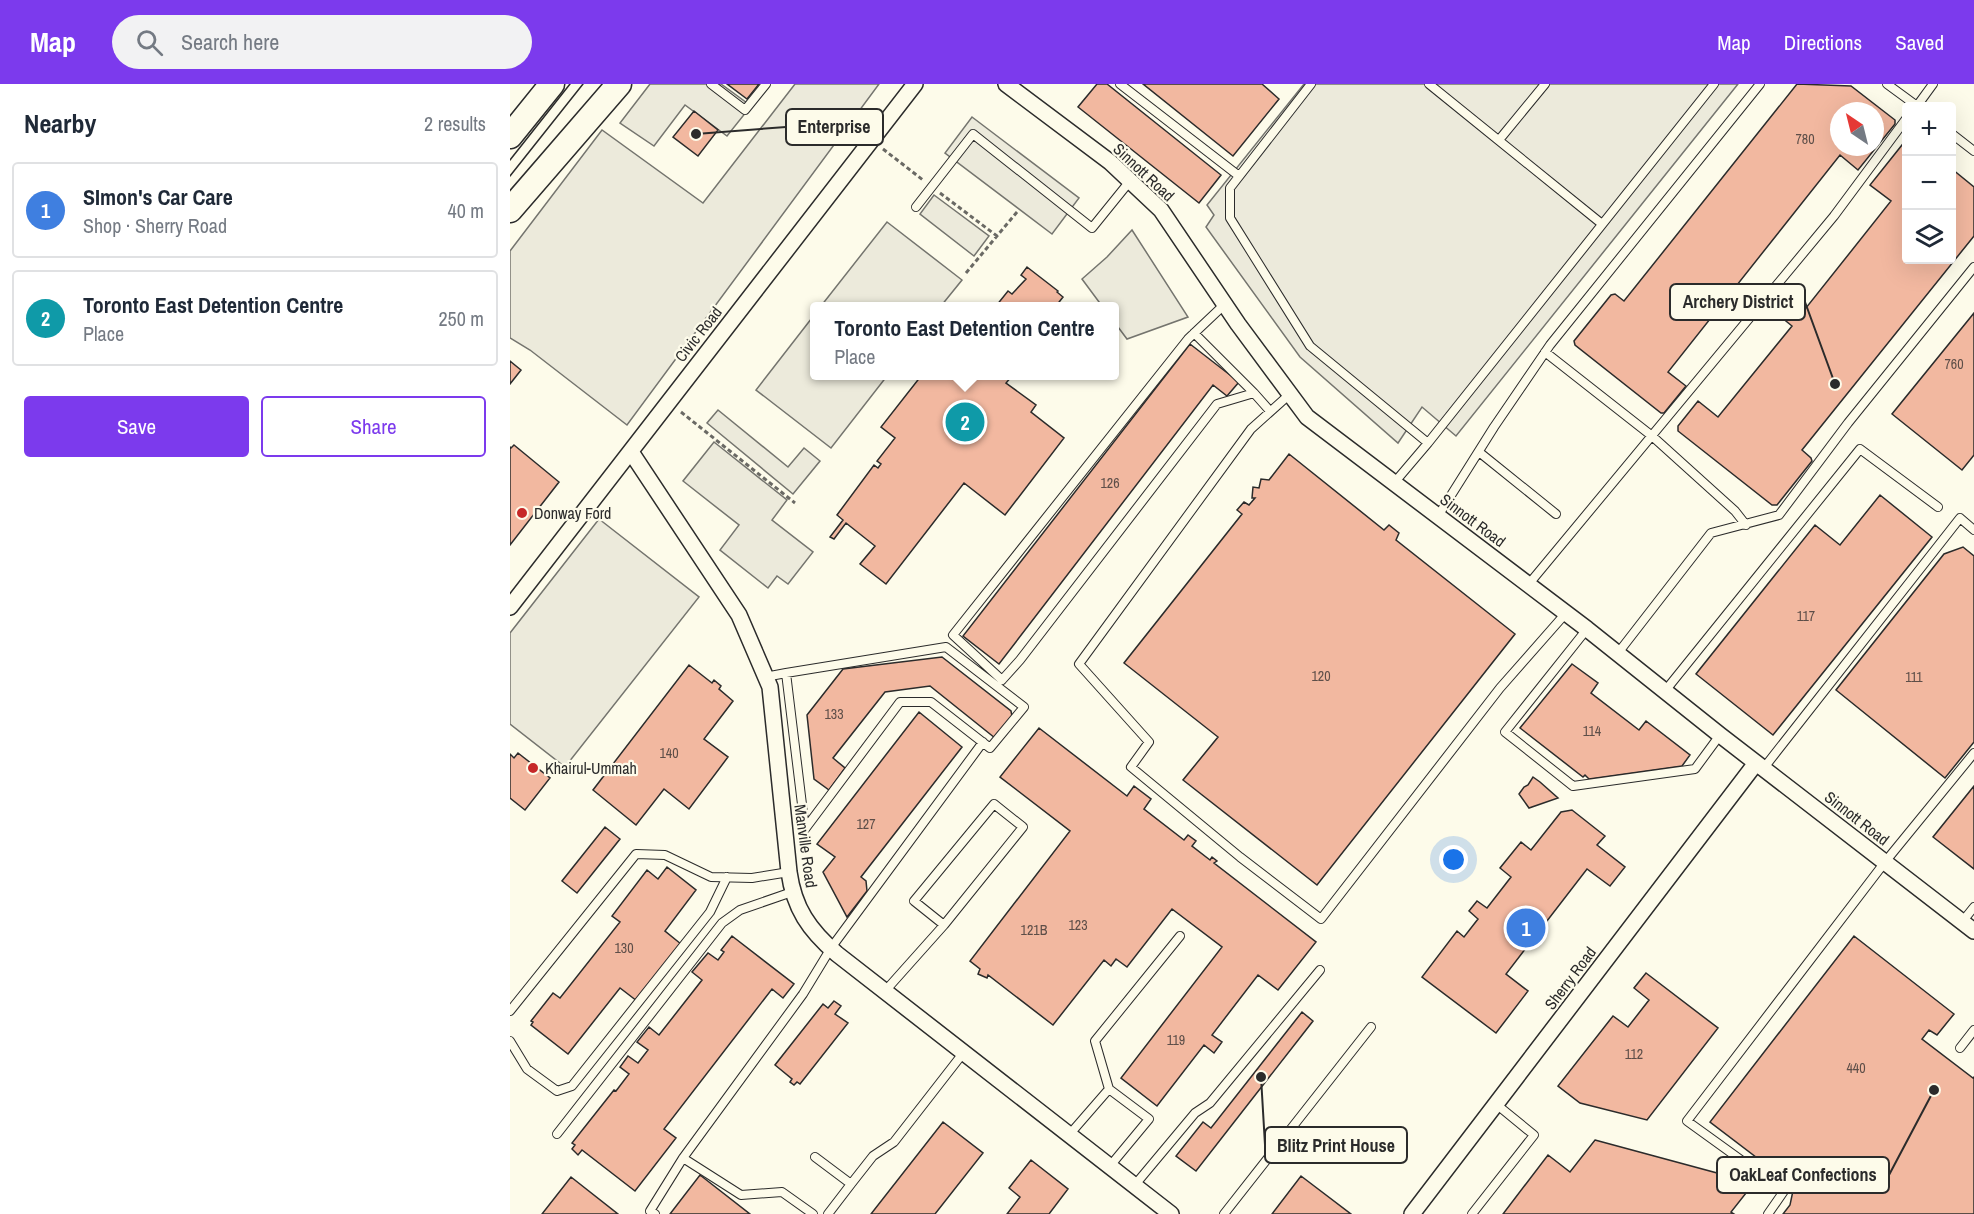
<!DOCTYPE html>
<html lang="en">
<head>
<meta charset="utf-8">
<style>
	:root { --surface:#fff; --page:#f2f2f3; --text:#1f2937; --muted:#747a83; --line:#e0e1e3; --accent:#7c3aed }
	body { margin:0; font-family:"Archivo Narrow",sans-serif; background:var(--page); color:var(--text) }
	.controls { position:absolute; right:18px; top:18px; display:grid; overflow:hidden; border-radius:6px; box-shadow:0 6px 24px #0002 }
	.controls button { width:54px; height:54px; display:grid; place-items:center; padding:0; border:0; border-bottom:2px solid var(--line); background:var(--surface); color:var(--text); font:30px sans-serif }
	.compass { position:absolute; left:1320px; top:18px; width:54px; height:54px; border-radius:50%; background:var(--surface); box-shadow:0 6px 24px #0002; rotate:325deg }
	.you { position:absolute; left:944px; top:776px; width:21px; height:21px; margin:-15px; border:4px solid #fff; border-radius:50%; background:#1a73e8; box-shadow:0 0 0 9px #1a73e833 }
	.badge { display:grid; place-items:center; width:39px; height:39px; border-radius:50%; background:var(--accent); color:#fff; font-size:20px; font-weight:700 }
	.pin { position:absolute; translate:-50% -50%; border:3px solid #fff; box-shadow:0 2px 6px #0006 }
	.popup { position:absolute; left:300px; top:218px; width:309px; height:78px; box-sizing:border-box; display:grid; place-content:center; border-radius:6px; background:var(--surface); filter:drop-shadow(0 2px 4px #0005); font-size:20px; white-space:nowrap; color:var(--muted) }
	.popup b { font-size:22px; color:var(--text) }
	.popup::after { content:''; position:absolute; left:50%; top:100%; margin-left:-12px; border:12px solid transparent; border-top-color:var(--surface) }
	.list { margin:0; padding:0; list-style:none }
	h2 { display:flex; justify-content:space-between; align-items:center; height:78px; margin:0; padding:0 24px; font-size:26px }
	h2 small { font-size:20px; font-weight:400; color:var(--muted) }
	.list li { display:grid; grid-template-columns:39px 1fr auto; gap:18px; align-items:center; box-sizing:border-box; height:96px; margin:0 12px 12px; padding:0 12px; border:2px solid var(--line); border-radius:6px }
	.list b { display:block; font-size:22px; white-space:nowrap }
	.list p { margin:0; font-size:20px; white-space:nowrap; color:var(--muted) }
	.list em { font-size:20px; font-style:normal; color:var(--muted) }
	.actions { display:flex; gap:12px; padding:18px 24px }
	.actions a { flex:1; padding:14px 0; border:2px solid var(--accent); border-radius:6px; text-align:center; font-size:21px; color:var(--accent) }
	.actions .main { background:var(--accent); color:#fff }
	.icon { flex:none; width:33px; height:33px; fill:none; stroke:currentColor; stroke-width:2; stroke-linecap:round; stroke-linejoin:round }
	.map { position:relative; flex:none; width:1464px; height:1130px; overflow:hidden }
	header { display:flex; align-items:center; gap:36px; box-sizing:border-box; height:84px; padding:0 30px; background:var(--accent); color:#fff }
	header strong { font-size:28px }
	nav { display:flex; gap:33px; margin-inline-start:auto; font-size:21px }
	.search { width:420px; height:54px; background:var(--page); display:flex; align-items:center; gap:15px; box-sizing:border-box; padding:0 21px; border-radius:33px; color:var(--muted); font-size:22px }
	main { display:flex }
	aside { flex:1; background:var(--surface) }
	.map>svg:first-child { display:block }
	.parking { fill:#eceadb; stroke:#74746e; stroke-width:1.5 }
	.building { fill:#f2b8a0; stroke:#2b2b2b; stroke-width:1.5; fill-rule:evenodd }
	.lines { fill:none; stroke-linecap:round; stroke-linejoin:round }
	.service-casing { stroke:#2b2b2b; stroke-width:10 }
	.minor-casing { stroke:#2b2b2b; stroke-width:18 }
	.primary-casing { stroke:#2b2b2b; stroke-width:27 }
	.path { stroke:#6a6964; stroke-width:3; stroke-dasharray:4.5 3; stroke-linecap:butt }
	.service { stroke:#fdfbea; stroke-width:8 }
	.minor { stroke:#fdfbea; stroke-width:15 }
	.primary { stroke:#fdfbea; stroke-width:24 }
	.tram { stroke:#2b2b2b; stroke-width:1.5 }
	.poi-dot { fill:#c62828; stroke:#fdfbea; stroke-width:2 }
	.labels { text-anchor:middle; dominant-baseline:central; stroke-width:4.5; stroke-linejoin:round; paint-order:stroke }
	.number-label { font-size:14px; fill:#5d4e48 }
	.street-label { font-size:16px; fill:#2b2b2b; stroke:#fdfbea }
	.poi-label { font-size:16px; fill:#2b2b2b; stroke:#fdfbea; text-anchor:start }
	.leader { fill:none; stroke:#2b2b2b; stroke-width:2 }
	.callout-dot { fill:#2b2b2b; stroke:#fdfbea; stroke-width:2 }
	.callout { fill:#fdfbea; stroke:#2b2b2b; stroke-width:2 }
	.callout-label { font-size:18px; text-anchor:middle; font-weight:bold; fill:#2b2b2b }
</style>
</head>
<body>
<header>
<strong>Map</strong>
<div class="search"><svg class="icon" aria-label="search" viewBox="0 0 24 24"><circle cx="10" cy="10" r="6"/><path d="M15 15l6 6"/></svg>Search here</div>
<nav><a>Map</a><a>Directions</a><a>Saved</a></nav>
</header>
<main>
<aside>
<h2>Nearby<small>2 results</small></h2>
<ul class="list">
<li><span class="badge" style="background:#3f7fe0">1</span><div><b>SImon's Car Care</b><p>Shop · Sherry Road</p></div><em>40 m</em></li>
<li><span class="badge" style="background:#0f9aa8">2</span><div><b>Toronto East Detention Centre</b><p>Place</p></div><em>250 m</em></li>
</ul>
<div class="actions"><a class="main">Save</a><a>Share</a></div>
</aside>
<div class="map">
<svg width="1464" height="1130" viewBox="0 0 1464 1130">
	<rect width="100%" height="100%" fill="#fdfbea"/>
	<path class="parking" d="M140,0H211L241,22L217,52L175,21L144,62L110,39Z
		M285,0H369L117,341L20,266L0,254V167L92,46L193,119Z
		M794,0H1228L946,352L912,323L888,359L790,273L696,143L704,131L697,121Z
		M462,33L569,114L542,150L435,69Z
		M424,111L479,152L464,172L410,130Z
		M377,138L452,196L431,222H311Z
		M622,146L678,233L617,255L605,239V222H592L572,195L597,173Z
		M305,230V292H377L321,364L246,306Z
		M208,326L278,383L294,364L310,377L283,410L197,339Z
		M204,358L277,416L262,436L303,468L278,500L267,492L258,504L210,466L229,441L173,397Z
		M89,435L189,513L55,683L0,640V549Z"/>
	<path class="building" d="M217,0H249L237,15Z
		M587,0H597L711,91L689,119L568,23Z
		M633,0H752L769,15L723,72Z
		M1287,0L1341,2L1385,36V40L1348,86L1330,71L1158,288L1176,302L1154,329H1151L1065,261L1064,257L1101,211L1105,210L1114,217ZM1329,27H1365V63H1329Z
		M184,27L208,46L188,72L163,53Z
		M1396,56V176H1442V85L1464,103V152L1292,366L1301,374L1302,377L1267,421H1262L1168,347V342L1188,317L1208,333L1282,242L1265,228L1277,213L1290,224L1293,221L1296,224L1381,117L1360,101Z
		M517,183L548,207L547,208L553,213L546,222H486L498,207L502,210L516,195L511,191Z
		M1464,229V371L1452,386L1382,330Z
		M680,260L729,298L717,312L703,301L489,580L453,552Z
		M0,277L11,286L0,300Z
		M411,292H502L496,299L526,321L521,328L554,354L495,431L454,399L376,500L350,480L365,462L336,439L324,455L320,453L333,436L327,431L364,381L368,384L371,380L367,377L385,354L371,343Z
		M4,361L49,398L0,461V363L1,364Z
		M779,370L874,446L879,441L889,449L886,456L1005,550L807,801L673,696L708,653L614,579L732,430L727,426L734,418L739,421L745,414H742L743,403L749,404L751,395L759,396Z
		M1370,411L1422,453L1263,651L1186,590L1305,441L1330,461Z
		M1453,463L1464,472V658L1435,694L1326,606L1434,470Z
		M432,573L501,627L502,632L485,654L420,602L375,608L323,674L335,684L319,706L304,695L297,631L333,585Z
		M1062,580L1088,599L1081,609L1129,646L1136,637L1180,671L1172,682L1079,695L1075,691L1073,693L1010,644Z
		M179,581L202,599L204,596L211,602L209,605L223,617L194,655L218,673L179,725L154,705L126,741L83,706Z
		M409,628L452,663L351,793L356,797L357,807L337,833L313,788L325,773L307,760Z
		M529,644L617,712L624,702L641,715L634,725L674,756L678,751L686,757L682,762L700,776L702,773L707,777L704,779L806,858L768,906L748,891L702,951L712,958L704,969L694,961L647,1022L611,994L712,863L662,825L617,883L606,875L601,882L594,876L543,941L478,891L477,894L468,890L470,885L460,877L560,747L490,693Z
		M8,669L40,694L15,726L0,714V670L4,674Z
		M1023,693L1030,698L1048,714L1019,724L1009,710L1014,703L1018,701Z
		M1464,702V785L1423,753Z
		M1062,726L1095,752L1087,761L1115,783L1100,802L1077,785L996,890L1018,907L986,949L912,893L947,847L954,853L968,835L959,827L967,817L977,824L1001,793L990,784L1011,758L1021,766L1051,728Z
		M95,743L110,755L67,809L52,797Z
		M157,783L186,806L155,847L171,860L127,917L110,904L58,970L21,941L23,938L21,937L43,909L50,914L110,838L102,832L137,786L148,795Z
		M222,852L284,900L273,914L262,905L154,1045L166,1054L125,1107L72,1066L68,1071L62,1065L65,1061L62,1059L104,1006L106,1007L119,990L110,983L118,972L128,979L138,966L127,958L139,943L149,951L192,896L182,888L198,869L208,876L214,868L211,866Z
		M1344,852L1444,930L1427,951L1419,946L1412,955L1463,994L1464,993V1130H1273L1280,1121L1284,1102L1200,1038Z
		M1136,889L1208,944L1137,1036L1070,1019L1048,1002L1103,932L1118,943L1139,916L1124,904Z
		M324,917L331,922L325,930L338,939L290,1000L287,998L284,1001L280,998L282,995L265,981L313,920L318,924Z
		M792,928L803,937L686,1087L666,1072L693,1038L701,1044Z
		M433,1038L473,1069L425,1130H361Z
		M1085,1056L1244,1099L1221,1128L1224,1130H993L1038,1071L1060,1088Z
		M521,1076L558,1105L539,1130H497L510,1113L499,1104Z
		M190,1091L240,1130H160Z
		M791,1092L841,1130H762Z
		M61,1093L108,1130H32Z"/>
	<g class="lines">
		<defs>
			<path id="service" d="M201,0L235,26L256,0
				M610,0L729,92
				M801,0L720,104V134L800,262L918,359L1204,0
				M919,0L1092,140
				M1377,0L1407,22L1423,0
				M1442,50L1464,67
				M989,56L1035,0
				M406,123L463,50L582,144L620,97
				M715,220L678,255L443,551L492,596L510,576L707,320L744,309L760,327
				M684,249L744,309
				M1035,268L1142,352L1225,427L1236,441
				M780,310L741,345L569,580L639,658L621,683L730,773L811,835L990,604L1056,529
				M969,368L1046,430
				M884,399L918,359
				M928,432L984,343L1040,261L1250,0
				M1018,501L1324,132L1396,35
				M1077,545L995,648L1063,702L1185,685L1210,651
				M1108,569L1201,449L1269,431L1338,339L1464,183
				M255,593L276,589L436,563L514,623L480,664L421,618H390L295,745L276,589
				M1155,607L1350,365L1428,423
				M1253,685L1450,434L1464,446
				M1452,838L1464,823
				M376,906L434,841L513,743L484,720L404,817L434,841
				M0,927L126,770L155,771L201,793L242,794L279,788
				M0,957L17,985L47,1007L62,1002L200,828L217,793
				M1450,964L1464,946
				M599,1005L639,1035L600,1082
				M47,1050L212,839L230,826L282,808
				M559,1051L599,1005L585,957L670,852
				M305,1073L341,1100L363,1072L384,1058L454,968
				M173,1074L231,1111L272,1108L303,1130
				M624,1102L685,1029L700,1019L810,886
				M145,1130L140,1127L173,1074L293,910L321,864L473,658
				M318,1130L341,1100
				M714,1130L861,943
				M962,1130L1024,1051L986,1020
				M1258,1130L1274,1107L1177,1037L1375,778L1464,669"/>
			<path id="minor" d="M496,0L600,78L651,126L728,240L797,333L1077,545L1210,651L1464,847
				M121,368L229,531L260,603L279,788C284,824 299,846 327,870L661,1130
				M0,523L405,0
				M902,1130L1246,679"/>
			<path id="primary" d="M0,52L42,0
				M0,126L109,0"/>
		</defs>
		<use href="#service" class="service-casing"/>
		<use href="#minor" class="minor-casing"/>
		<use href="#primary" class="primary-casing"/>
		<path class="path" d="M373,65L413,96
			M430,109L487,152
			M456,189L507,128
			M171,328L285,419"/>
		<use href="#service" class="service"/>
		<use href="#minor" class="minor"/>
		<use href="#primary" class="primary"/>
		<path class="tram" d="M0,76L60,0
			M0,92L73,0"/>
	</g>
	<g class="poi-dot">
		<circle cx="12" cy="429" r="6"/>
		<circle cx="23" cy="684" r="6"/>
	</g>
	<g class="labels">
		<g class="number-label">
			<text x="1295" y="55">780</text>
			<text x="1444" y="280">760</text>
			<text x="600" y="399">126</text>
			<text x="1296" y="532">117</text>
			<text x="811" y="592">120</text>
			<text x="1404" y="593">111</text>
			<text x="324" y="630">133</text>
			<text x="1082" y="647">114</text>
			<text x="159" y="669">140</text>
			<text x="356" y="740">127</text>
			<text x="568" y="841">123</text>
			<text x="524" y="846">121B</text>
			<text x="114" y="864">130</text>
			<text x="666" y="956">119</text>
			<text x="1124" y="970">112</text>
			<text x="1346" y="984">440</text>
		</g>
		<g class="street-label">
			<text transform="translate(634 88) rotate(43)">Sinnott Road</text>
			<text transform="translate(188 250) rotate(-52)">Civic Road</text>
			<text transform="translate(963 436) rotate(37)">Sinnott Road</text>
			<text transform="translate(1347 734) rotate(38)">Sinnott Road</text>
			<text transform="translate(296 762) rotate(82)">Manville Road</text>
			<text transform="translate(1060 894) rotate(-53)">Sherry Road</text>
		</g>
		<g class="poi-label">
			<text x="24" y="429">Donway Ford</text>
			<text x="35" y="684">Khairul-Ummah</text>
		</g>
	</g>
	<path class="leader" d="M186 50L276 43M1325 300L1295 218M751 993L755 1061M1424 1006L1379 1091"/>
	<g class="callout-dot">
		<circle cx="186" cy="50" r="6"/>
		<circle cx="1325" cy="300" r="6"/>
		<circle cx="751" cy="993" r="6"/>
		<circle cx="1424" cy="1006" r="6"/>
	</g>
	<g class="callout">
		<rect x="276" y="25" width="97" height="36" rx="6"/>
		<rect x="1160" y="200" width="135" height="36" rx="6"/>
		<rect x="755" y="1043" width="142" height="36" rx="6"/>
		<rect x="1207" y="1073" width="172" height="36" rx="6"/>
	</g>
	<g class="callout-label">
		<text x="324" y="49">Enterprise</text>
		<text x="1228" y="224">Archery District</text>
		<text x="826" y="1068">Blitz Print House</text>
		<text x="1293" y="1097">OakLeaf Confections</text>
	</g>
</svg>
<div class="controls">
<button>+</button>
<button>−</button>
<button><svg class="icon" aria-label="layers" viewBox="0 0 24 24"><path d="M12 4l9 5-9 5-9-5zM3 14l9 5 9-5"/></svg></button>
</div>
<svg class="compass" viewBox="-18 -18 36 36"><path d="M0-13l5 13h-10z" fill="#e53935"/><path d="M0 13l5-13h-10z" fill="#747a83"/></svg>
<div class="you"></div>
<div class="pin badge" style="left:1016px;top:844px;background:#3f7fe0">1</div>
<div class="pin badge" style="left:455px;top:338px;background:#0f9aa8">2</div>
<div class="popup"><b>Toronto East Detention Centre</b>Place</div>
</div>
</main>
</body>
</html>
